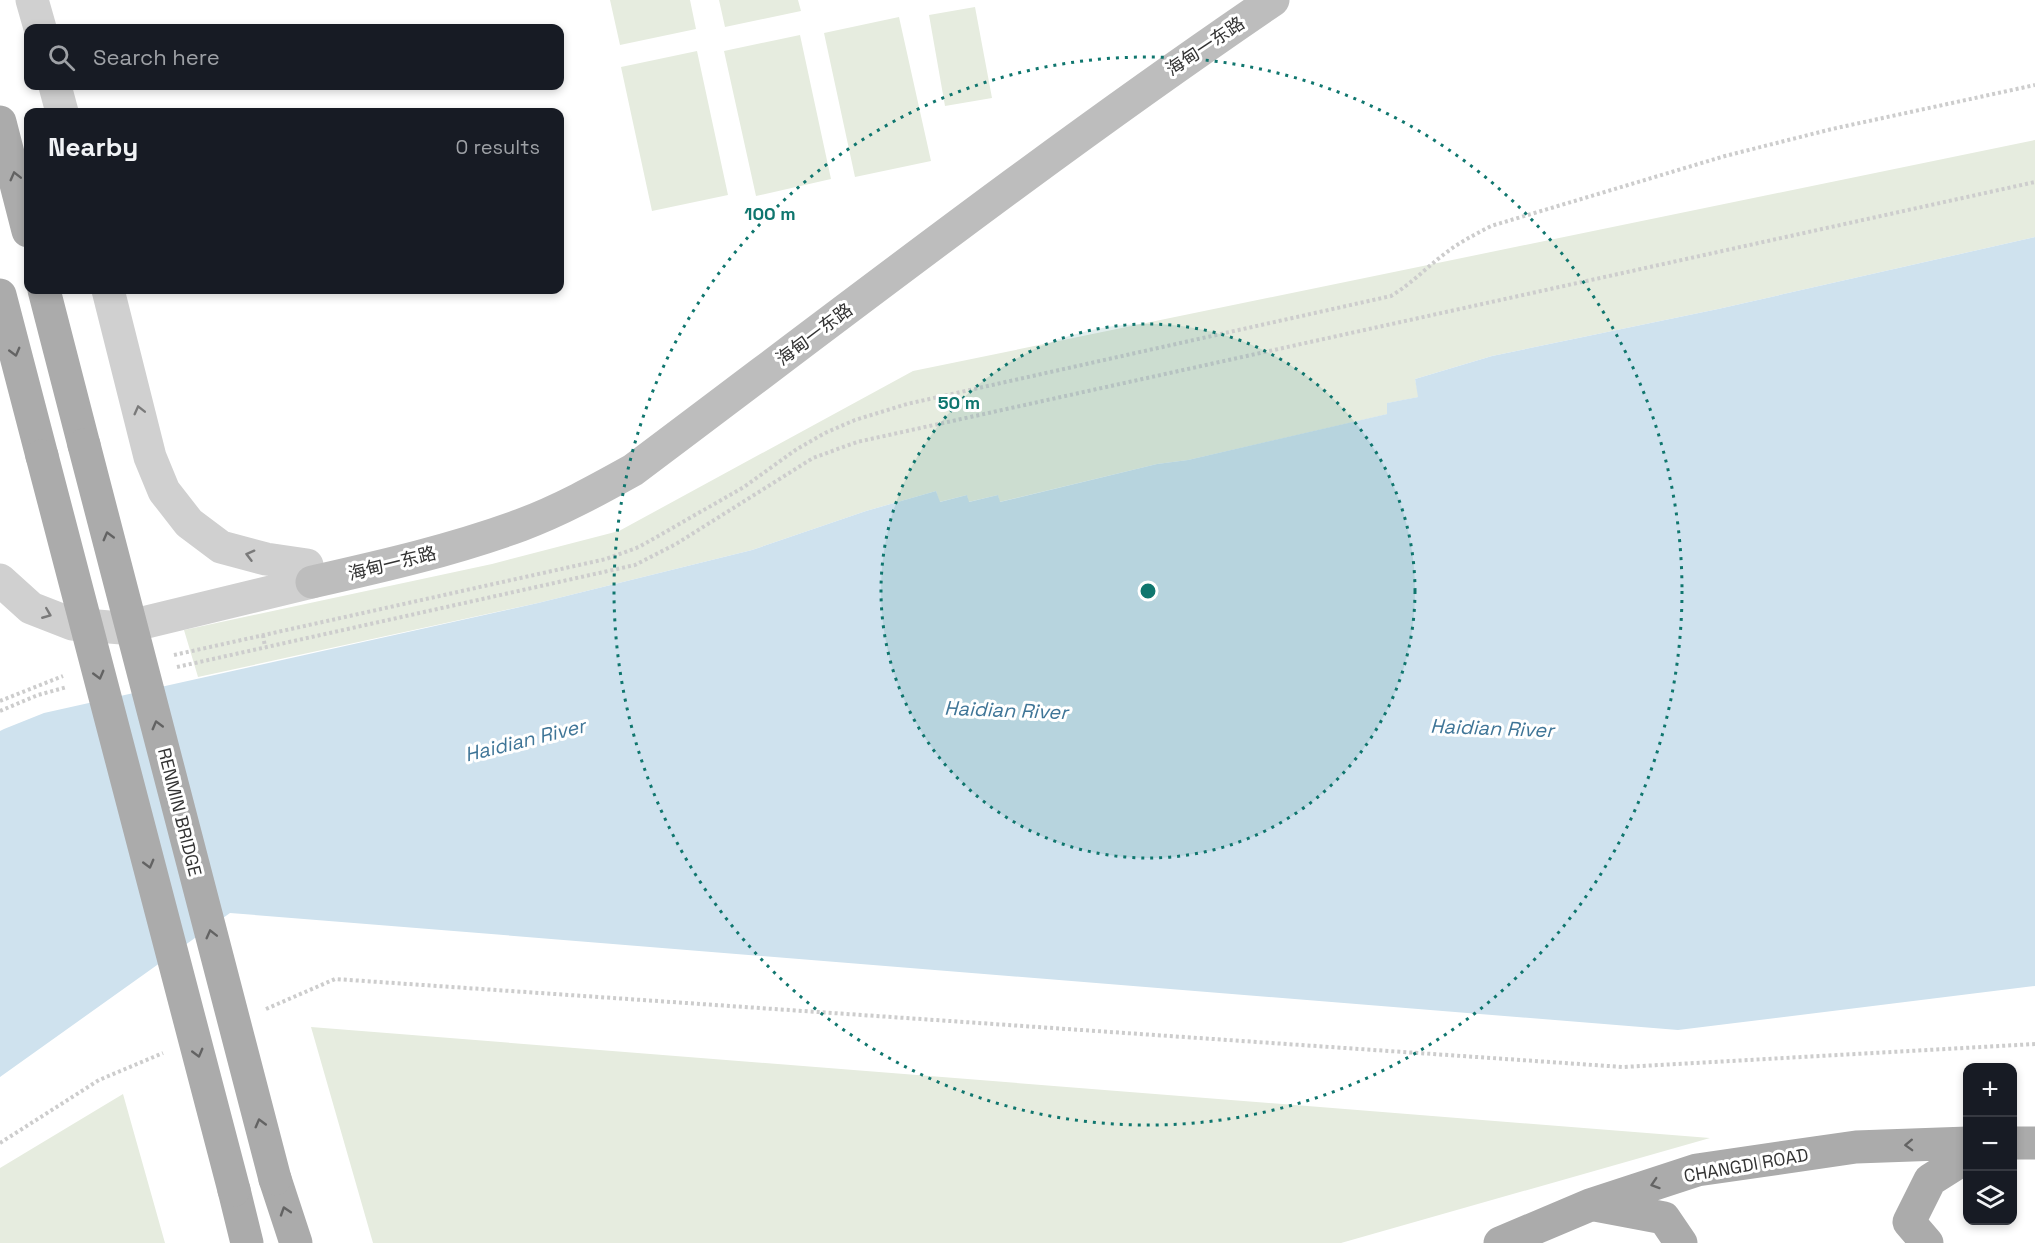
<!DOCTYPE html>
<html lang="en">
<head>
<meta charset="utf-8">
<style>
	:root { --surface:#171b24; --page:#20242c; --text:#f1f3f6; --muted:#9ea1a6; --line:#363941 }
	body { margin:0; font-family:"Space Grotesk","Noto Sans SC",sans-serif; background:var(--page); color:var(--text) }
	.controls { position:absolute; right:18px; bottom:18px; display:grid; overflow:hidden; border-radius:12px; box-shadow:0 3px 9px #0003 }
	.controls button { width:54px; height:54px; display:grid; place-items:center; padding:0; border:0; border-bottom:2px solid var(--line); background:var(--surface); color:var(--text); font:30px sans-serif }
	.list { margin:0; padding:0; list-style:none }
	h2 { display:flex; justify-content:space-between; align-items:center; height:78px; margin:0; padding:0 24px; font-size:26px }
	h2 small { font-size:20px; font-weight:400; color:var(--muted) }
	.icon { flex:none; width:33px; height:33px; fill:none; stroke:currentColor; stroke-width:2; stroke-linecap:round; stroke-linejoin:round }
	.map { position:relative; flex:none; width:2035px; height:1243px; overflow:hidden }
	.search { position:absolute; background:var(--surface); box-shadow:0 3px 9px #0003; left:24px; top:24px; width:540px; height:66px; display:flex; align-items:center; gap:15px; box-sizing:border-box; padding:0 21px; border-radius:12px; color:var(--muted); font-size:22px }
	.panel { position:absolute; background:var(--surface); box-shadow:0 3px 9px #0003; left:24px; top:108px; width:540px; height:186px; border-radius:12px }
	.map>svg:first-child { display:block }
	.green { fill:#e6ecdf }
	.water { fill:#cfe2ee }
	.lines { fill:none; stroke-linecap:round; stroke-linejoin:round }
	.path { stroke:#cdcdcd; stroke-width:4; stroke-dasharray:3 3; stroke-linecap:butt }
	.street { stroke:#d0d0d0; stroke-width:33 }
	.secondary { stroke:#bdbdbd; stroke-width:33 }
	.primary { stroke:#ababab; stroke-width:33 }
	.primary-bridge { stroke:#ababab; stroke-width:33 }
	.oneway { stroke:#636363 }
	.oneway2 { stroke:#7a7a7a }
	.ring { fill:none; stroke:#0f766e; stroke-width:3; stroke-dasharray:3 6 }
	.labels { text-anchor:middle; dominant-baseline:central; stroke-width:6; stroke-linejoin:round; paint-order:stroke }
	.street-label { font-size:18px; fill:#333; stroke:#fff }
	.water-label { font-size:20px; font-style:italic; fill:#3f7597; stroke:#fff }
	.centre { fill:#0f766e; stroke:#fff; stroke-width:3 }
	.ring-label { font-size:18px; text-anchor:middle; font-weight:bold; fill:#0f766e; stroke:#fff; stroke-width:6; stroke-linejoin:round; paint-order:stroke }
</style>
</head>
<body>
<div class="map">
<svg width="2035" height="1243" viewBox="0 0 2035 1243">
	<rect width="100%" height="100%" fill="#fff"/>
	<path class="green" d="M610,0H690L696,29L620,45Z
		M719,0H798L801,11L725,27Z
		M975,7L992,98L945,106L929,15Z
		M899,17L931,161L855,177L824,33Z
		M800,35L831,179L756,196L724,51Z
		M697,51L728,195L652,211L621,67Z
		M2035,140V237L1718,309L1492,356L1415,379L1419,397L1388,403V414L1188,460L1157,464L999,502L998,495L968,502L967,495L939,502L936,491L866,511L752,550L538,603L198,677L184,630L492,564L619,531L913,371Z
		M311,1027L1710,1138L1341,1243H373Z
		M123,1094L165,1243H0V1168Z"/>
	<path class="water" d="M2035,237V986L1678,1030L230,913L0,1077V731L4,729L44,713L538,603L752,550L866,511L936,491L940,502L967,495L969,502L998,495L1000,502L1157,464L1188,460L1387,414V403L1418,397L1415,379L1492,356L1718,309Z"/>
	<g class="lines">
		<path class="path" d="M263,635L265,647
			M174,655L606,559L639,547L744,487L797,449L825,433L855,420L907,404L1391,296C1411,284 1425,269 1443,255C1458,243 1474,235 1491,226L1725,156L1832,129L2035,85
			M177,667L635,565L676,544L813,458L857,442L2035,182
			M0,701L63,676
			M0,711L38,695L67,687
			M266,1009L335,979L1623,1067L2035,1044
			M0,1143L99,1080L163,1053"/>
		<path class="street" d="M32,0L40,28
			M55,86L62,112
			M108,290L150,457L164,491L189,523L221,547L266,559L307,565
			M0,580L31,608L72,624L122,628L312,582"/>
		<path class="secondary" d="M312,582C383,566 453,550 521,525C561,510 597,490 633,470C845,311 1054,149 1273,0"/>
		<path class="primary" d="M0,122L28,231
			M44,290L84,445
			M0,295L42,456
			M2012,1143H2035
			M275,1179L296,1243
			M234,1190L247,1243
			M1595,1205L1664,1218L1681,1243
			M1500,1243L1590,1205L1697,1170L1856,1147L1968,1143
			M1927,1243L1909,1222L1930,1180L1968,1156"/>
		<path class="primary-bridge" d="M84,445L275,1179
			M42,456L234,1190"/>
	</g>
	<defs><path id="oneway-chevron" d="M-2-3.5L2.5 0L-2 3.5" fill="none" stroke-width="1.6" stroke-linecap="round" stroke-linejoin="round" transform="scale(1.5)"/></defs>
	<g class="oneway">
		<use href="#oneway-chevron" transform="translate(15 176) rotate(-104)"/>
		<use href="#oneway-chevron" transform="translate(15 352) rotate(75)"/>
		<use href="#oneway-chevron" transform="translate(108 536) rotate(-105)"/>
		<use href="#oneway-chevron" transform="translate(99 675) rotate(75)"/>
		<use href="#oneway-chevron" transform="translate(157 725) rotate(-105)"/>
		<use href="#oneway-chevron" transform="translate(149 864) rotate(75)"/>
		<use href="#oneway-chevron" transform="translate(211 934) rotate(-104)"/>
		<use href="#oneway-chevron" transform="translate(198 1053) rotate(75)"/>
		<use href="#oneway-chevron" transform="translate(260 1123) rotate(-105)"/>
		<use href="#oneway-chevron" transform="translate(1909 1145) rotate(178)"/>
		<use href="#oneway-chevron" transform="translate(1655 1184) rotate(162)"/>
		<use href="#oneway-chevron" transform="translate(285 1211) rotate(-108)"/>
	</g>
	<g class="oneway2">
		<use href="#oneway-chevron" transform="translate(139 410) rotate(-104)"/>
		<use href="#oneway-chevron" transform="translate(250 555) rotate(-165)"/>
		<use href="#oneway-chevron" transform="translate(47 614) rotate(22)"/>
	</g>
	<circle cx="1148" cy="591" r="267" fill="#0f766e" fill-opacity=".12"/>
	<g class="ring">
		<circle cx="1148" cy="591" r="267"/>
		<circle cx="1148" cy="591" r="534"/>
	</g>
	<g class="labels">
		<g class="street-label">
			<text transform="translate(1205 46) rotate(-34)">海甸一东路</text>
			<text transform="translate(814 334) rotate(-37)">海甸一东路</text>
			<text transform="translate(392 563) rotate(-14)">海甸一东路</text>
			<text transform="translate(180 812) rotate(76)">RENMIN BRIDGE</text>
			<text transform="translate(1746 1165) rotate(-10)">CHANGDI ROAD</text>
		</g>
		<g class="water-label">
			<text transform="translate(1006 710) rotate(2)">Haidian River</text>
			<text transform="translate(1492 728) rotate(2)">Haidian River</text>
			<text transform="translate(525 740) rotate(-14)">Haidian River</text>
		</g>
	</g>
	<circle cx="1148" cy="591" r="9" class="centre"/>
	<g class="ring-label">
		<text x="770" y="220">100 m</text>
		<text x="959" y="409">50 m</text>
	</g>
</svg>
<div class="controls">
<button>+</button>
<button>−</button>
<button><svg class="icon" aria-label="layers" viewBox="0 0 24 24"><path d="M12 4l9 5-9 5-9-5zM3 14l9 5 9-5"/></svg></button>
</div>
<div class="search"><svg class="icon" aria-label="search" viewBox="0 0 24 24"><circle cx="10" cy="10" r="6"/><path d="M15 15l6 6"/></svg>Search here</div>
<section class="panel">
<h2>Nearby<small>0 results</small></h2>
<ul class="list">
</ul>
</section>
</div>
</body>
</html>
